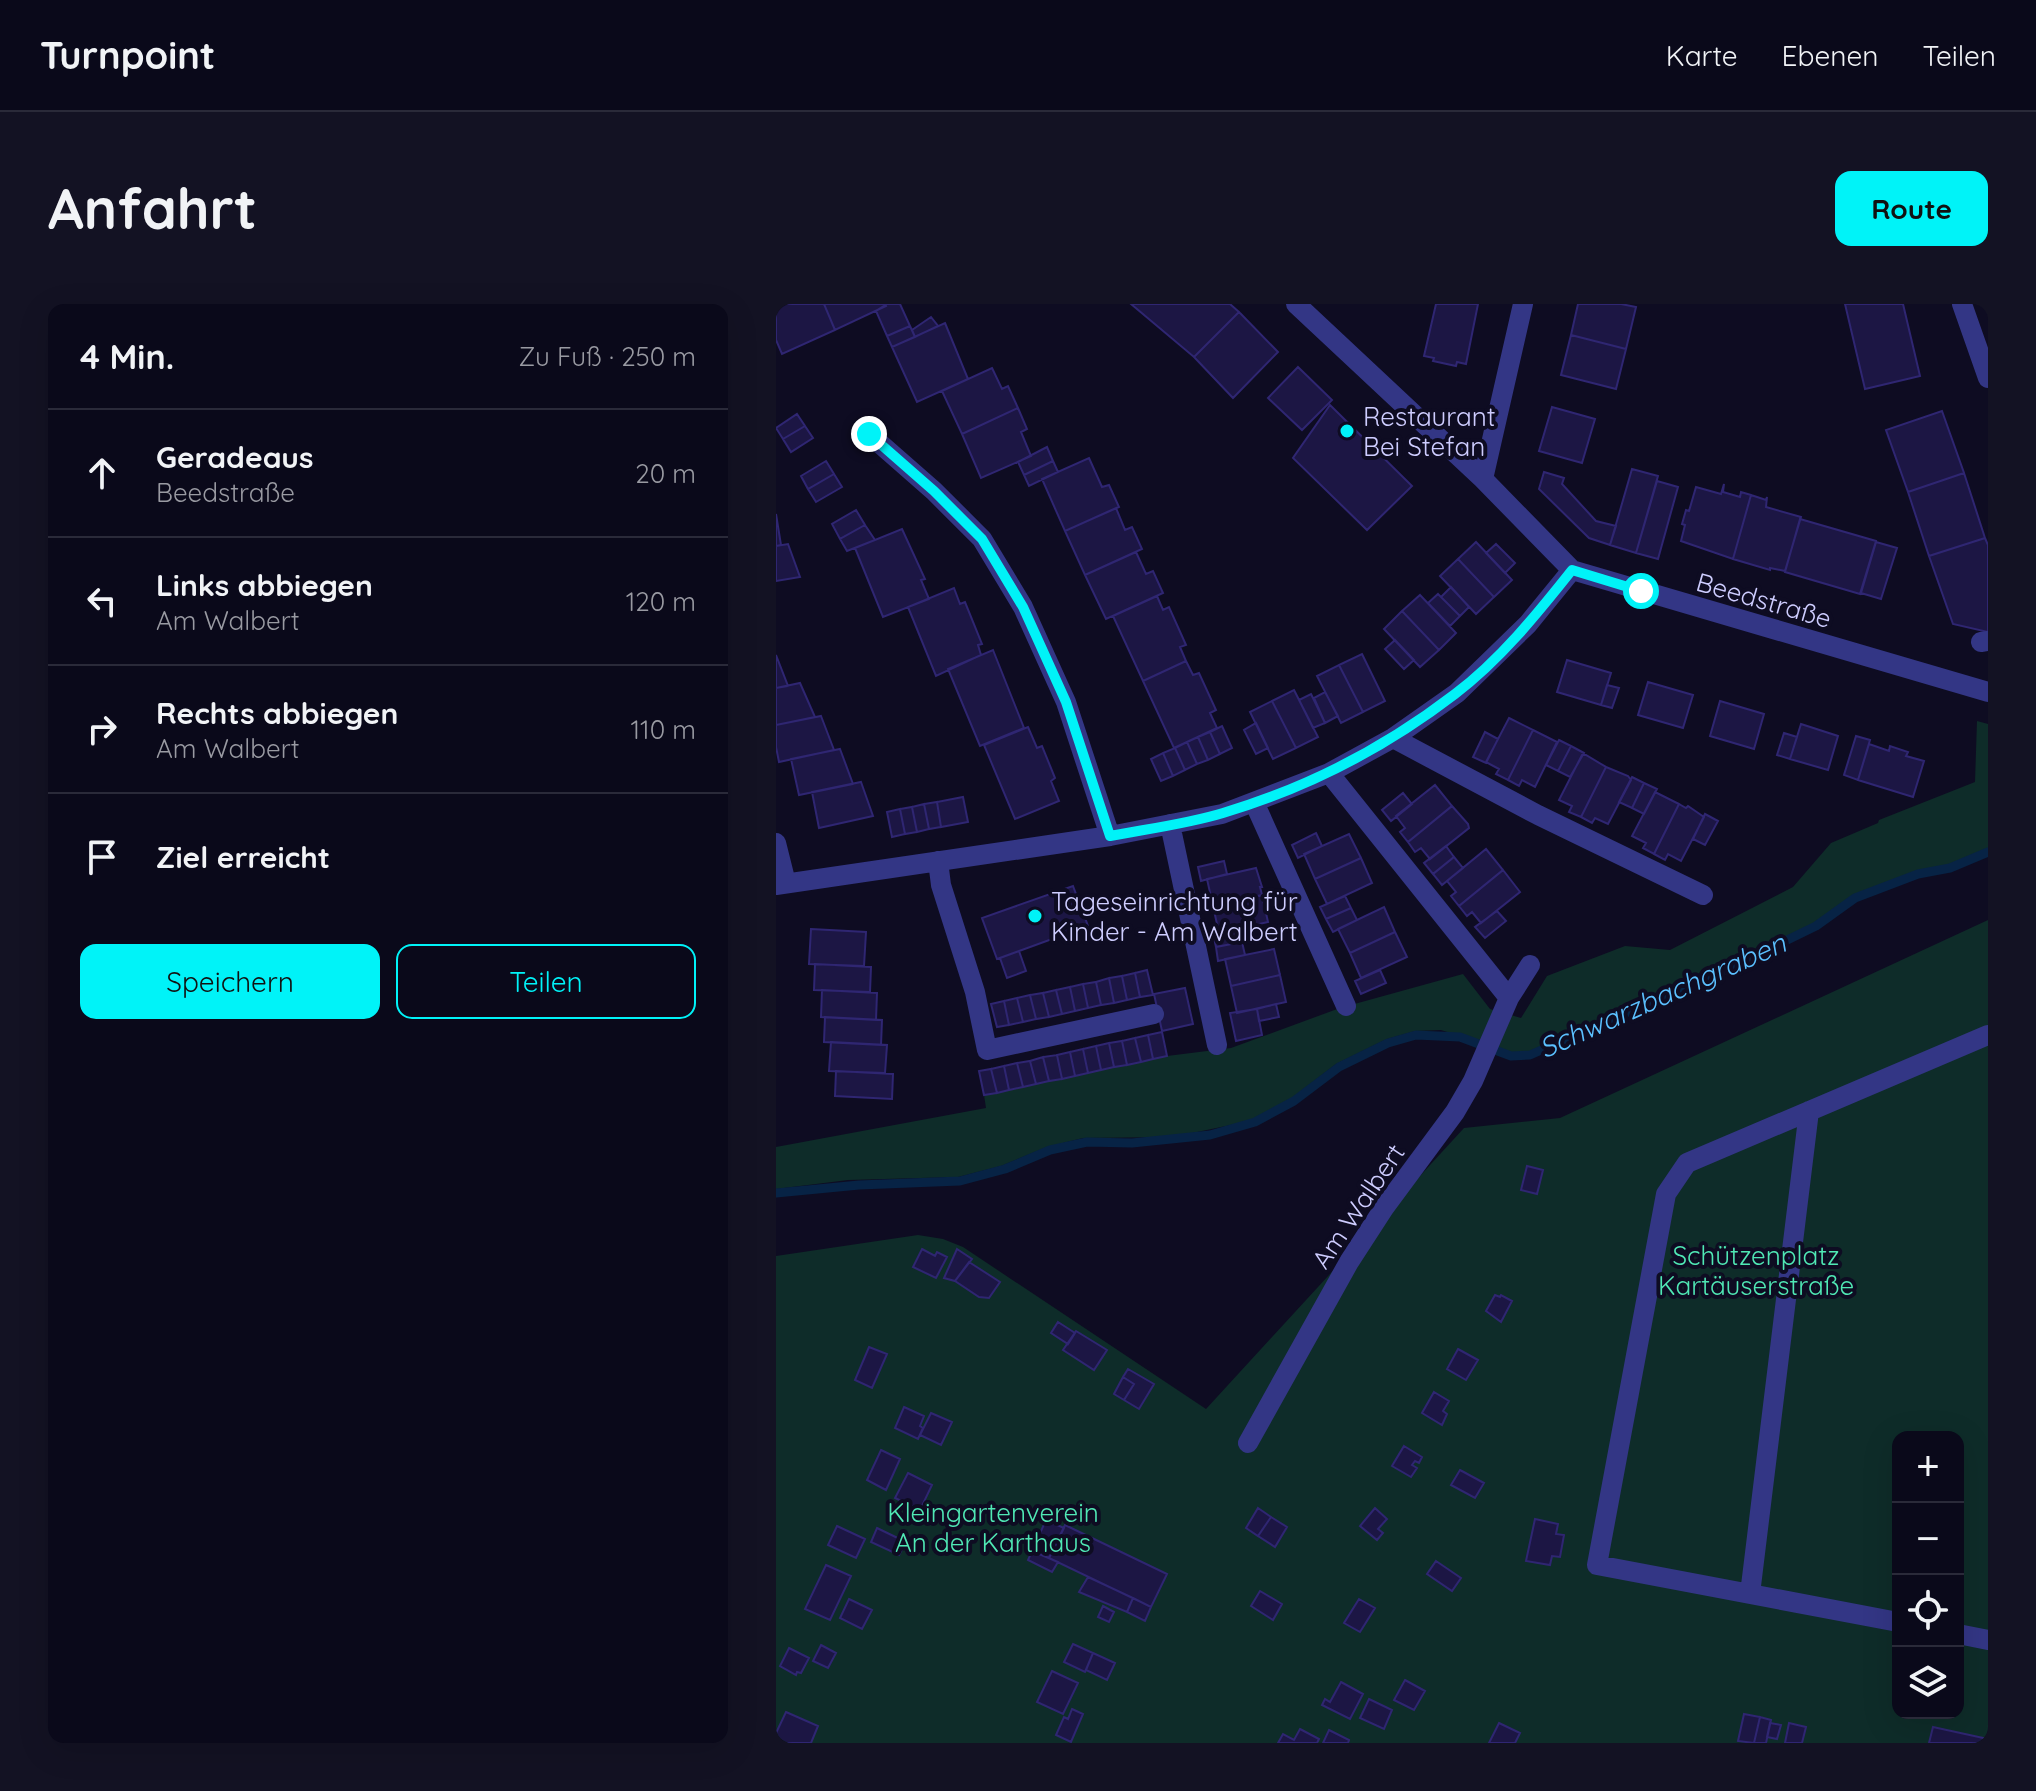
<!DOCTYPE html>
<html lang="de">
<head>
<meta charset="utf-8">
<style>
	:root { --surface:#0a091a; --page:#131223; --text:#f1f3f6; --muted:#999aa2; --line:#2a2a39; --accent:#00f3f8 }
	body { margin:0; font-family:Quicksand,sans-serif; background:var(--page); color:var(--text) }
	.controls { position:absolute; right:24px; bottom:24px; display:grid; overflow:hidden; border-radius:16px; box-shadow:0 8px 32px #0002 }
	.controls button { width:72px; height:72px; display:grid; place-items:center; padding:0; border:0; border-bottom:2px solid var(--line); background:var(--surface); color:var(--text); font:40px sans-serif }
	.stop { position:absolute; width:24px; height:24px; margin:-18px; border:6px solid #00f3f8; border-radius:50%; background:#fff }
	.stop.end { background:#00f3f8; border-color:#fff; box-shadow:0 2px 8px #0008 }
	.list { margin:0; padding:0; list-style:none }
	h2 { display:flex; justify-content:space-between; align-items:center; height:104px; margin:0; padding:0 32px; font-size:34px }
	h2 small { font-size:26px; font-weight:400; color:var(--muted) }
	.list li { display:grid; grid-template-columns:52px 1fr auto; gap:24px; align-items:center; box-sizing:border-box; height:128px; padding:0 32px; border-top:2px solid var(--line) }
	.list b { display:block; font-size:30px; white-space:nowrap }
	.list p { margin:0; font-size:26px; white-space:nowrap; color:var(--muted) }
	.list em { font-size:26px; font-style:normal; color:var(--muted) }
	.actions { display:flex; gap:16px; padding:24px 32px }
	.actions a { flex:1; padding:18px 0; border:2px solid var(--accent); border-radius:16px; text-align:center; font-size:28px; color:var(--accent) }
	.actions .main { background:var(--accent); color:#111 }
	.icon { flex:none; width:44px; height:44px; fill:none; stroke:currentColor; stroke-width:2; stroke-linecap:round; stroke-linejoin:round }
	.map { position:relative; flex:none; width:1212px; height:1439px; overflow:hidden; border-radius:16px }
	header { display:flex; align-items:center; gap:48px; box-sizing:border-box; height:112px; padding:0 40px; background:var(--surface); border-bottom:2px solid var(--line) }
	header strong { font-size:38px }
	nav { display:flex; gap:44px; margin-inline-start:auto; font-size:28px }
	.intro { display:flex; align-items:center; justify-content:space-between; box-sizing:border-box; height:192px; padding:0 48px }
	h1 { margin:0; font-size:56px }
	.button { padding:20px 36px; border-radius:16px; background:var(--accent); color:#111; font-size:28px; font-weight:700 }
	main { display:flex; gap:48px; padding:0 48px }
	aside { flex:1; background:var(--surface); border-radius:16px; box-shadow:0 8px 32px #0002 }
	.map>svg:first-child { display:block }
	.green { fill:#0e2c29; fill-rule:evenodd }
	.lines { fill:none; stroke-linecap:round; stroke-linejoin:round }
	.stream { stroke:#072345; stroke-width:9 }
	.building { fill:#1c1644; stroke:#2f2672; stroke-width:2 }
	.minor { stroke:#333685; stroke-width:20 }
	.route { stroke:#00f3f8; stroke-width:10 }
	.poi-dot { fill:#00f3f8; stroke:#0e0c22; stroke-width:3 }
	.labels { text-anchor:middle; dominant-baseline:central; stroke-width:8; stroke-linejoin:round; paint-order:stroke }
	.poi-label { font-size:26px; fill:#cecdff; stroke:#0e0c22; text-anchor:start }
	.street-label { font-size:26px; fill:#cecdff; stroke:#0e0c22 }
	.park-label { font-size:26px; fill:#50e8b5; stroke:#0e0c22 }
	.water-label { font-size:28px; font-style:italic; fill:#5bc0ff; stroke:#0e0c22 }
</style>
</head>
<body>
<header>
<strong>Turnpoint</strong>
<nav><a>Karte</a><a>Ebenen</a><a>Teilen</a></nav>
</header>
<div class="intro"><h1>Anfahrt</h1><a class="button">Route</a></div>
<main>
<aside>
<h2>4 Min.<small>Zu Fuß · 250 m</small></h2>
<ul class="list">
<li><svg class="icon" aria-label="ahead" viewBox="0 0 24 24"><path d="M12 20V5M6 11l6-6 6 6"/></svg><div><b>Geradeaus</b><p>Beedstraße</p></div><em>20 m</em></li>
<li><svg class="icon" aria-label="left" viewBox="0 0 24 24"><path d="M17 20v-9H6M10 6l-5 5 5 5"/></svg><div><b>Links abbiegen</b><p>Am Walbert</p></div><em>120 m</em></li>
<li><svg class="icon" aria-label="right" viewBox="0 0 24 24"><path d="M7 20v-9h11M14 6l5 5-5 5"/></svg><div><b>Rechts abbiegen</b><p>Am Walbert</p></div><em>110 m</em></li>
<li><svg class="icon" aria-label="arrive" viewBox="0 0 24 24"><path d="M6 21V4h12l-3 4 3 4H6"/></svg><div><b>Ziel erreicht</b></div></li>
</ul>
<div class="actions"><a class="main">Speichern</a><a>Teilen</a></div>
</aside>
<div class="map">
<svg width="1212" height="1439" viewBox="0 0 1212 1439">
	<rect width="100%" height="100%" fill="#0e0c22"/>
	<path class="green" d="M1201,417L1212,420V545L1173,561L1143,567L1079,591L1036,622L761,746L743,751L665,726L639,727L611,735L560,760L516,794L474,817L397,833L307,834L271,843L225,862L182,873L72,876L0,885V843L210,804L208,791L391,752L455,744L564,704L687,670L714,705L745,714L771,672L849,642L894,646L1017,583L1055,539L1102,519L1103,516L1199,478Z
		M1212,616V1439H0V952L142,931L167,935L187,943L430,1105L688,824L784,814ZM1122,1133H1182V1409H1122Z"/>
	<g class="lines">
		<path class="stream" d="M0,889L83,881L184,877L229,865L274,846L311,838L356,839L434,831L479,818L518,797L563,763L612,739L640,731L684,733L735,752L754,751L960,661L1040,622L1079,594L1142,570L1174,564L1212,548"/>
	</g>
	<path class="building" d="M0,0H48L59,26L6,50L0,36Z
		M48,0H109L110,2L59,26Z
		M124,0L134,22L111,32L100,7L111,0Z
		M355,0H454L463,8L418,53Z
		M660,0H702L690,60L681,58L680,62L657,57L658,54L648,52Z
		M802,0H845L860,3L850,45L795,31Z
		M1069,0H1127L1144,72L1089,85Z
		M463,8L502,48L457,94L418,53Z
		M155,13L162,22L139,33L136,26Z
		M169,19L192,75L141,98L116,43Z
		M134,22L139,33L116,43L111,32Z
		M795,31L850,45L840,85L785,71Z
		M522,63L556,96L526,126L492,94Z
		M216,64L226,85L232,82L242,104L186,130L166,87Z
		M554,101L636,182L591,226L517,154Z
		M776,103L819,115L806,159L763,147Z
		M242,104L251,125L245,128L255,152L205,174L186,130Z
		M1166,107L1188,169L1132,188L1110,126Z
		M21,110L29,122L7,135L0,124Z
		M29,122L37,134L15,148L7,135Z
		M271,143L277,157L248,171L242,158Z
		M313,154L326,183L333,181L343,203L289,227L266,175Z
		M50,157L58,170L32,185L25,172Z
		M277,157L282,168L253,182L248,171Z
		M856,165L882,172L860,249L834,241Z
		M768,168L788,174L786,180L820,217L840,222L834,241L813,234L763,185Z
		M1188,169L1209,234L1153,252L1132,188Z
		M58,170L66,183L40,198L32,185Z
		M881,177L902,183L882,255L860,249Z
		M948,180L947,188L964,193L965,188L975,191L957,255L905,237L909,221L906,220L910,206L913,207L920,183L945,190Z
		M975,191L990,196L991,193L990,203L1025,213L1009,267L994,264V266L957,255Z
		M340,204L349,226L356,223L366,245L309,271L289,227Z
		M80,206L89,221L64,235L56,220Z
		M0,210L5,241L0,242Z
		M1024,215L1100,237L1084,290L1009,268Z
		M89,221L99,236L71,247L64,235Z
		M126,225L149,275L145,276L153,295L107,313L79,244Z
		M1209,234L1212,241V328L1177,320L1153,252Z
		M700,238L736,276L718,293L682,255Z
		M1100,238L1121,244L1105,295L1085,289Z
		M12,240L24,273L0,277V242Z
		M720,240L739,259L729,269L710,249Z
		M360,248L370,270L377,267L387,289L330,315L309,271Z
		M682,255L718,293L700,310L664,272Z
		M675,283L693,303L684,312L665,293Z
		M178,284L184,300L189,298L206,340L202,341L205,351L160,372L132,303Z
		M662,290L684,312L674,322L652,299Z
		M644,291L680,329L663,346L626,307Z
		M381,292L387,306L393,303L410,341L404,343L410,357L367,377L337,312Z
		M626,307L663,346L644,363L608,325Z
		M619,336L638,356L628,365L609,345Z
		M217,346L248,424L204,442L172,365Z
		M586,350L609,397L587,408L563,361Z
		M0,351L12,382L0,384Z
		M791,356L835,369L825,401L781,388Z
		M410,357L417,371L423,369L440,406L434,409L441,424L398,444L367,377Z
		M563,361L587,408L565,419L541,372Z
		M872,378L917,391L907,424L862,411Z
		M24,379L39,413L0,421V384Z
		M831,381L843,384L836,404L825,401Z
		M518,386L542,433L520,444L496,397Z
		M549,388L562,412L549,419L538,394Z
		M535,390L549,419L537,424L523,396Z
		M496,397L520,444L497,455L474,408Z
		M944,397L988,410L978,445L934,432Z
		M45,412L58,446L3,458L0,443V421Z
		M733,414L757,426L732,476L720,470L723,465L710,458Z
		M480,419L492,444L480,450L468,426Z
		M1025,420L1062,432L1052,466L1014,455Z
		M446,422L456,444L444,450L434,428Z
		M252,423L261,444L266,442L279,474L275,477L283,497L239,515L208,441Z
		M757,426L781,438L759,483L746,476L743,482L732,476Z
		M434,428L444,450L432,456L422,433Z
		M709,428L722,435L710,459L697,453Z
		M1008,429L1021,433L1014,455L1001,451Z
		M1080,432L1094,436L1082,476L1068,471Z
		M422,433L432,456L421,460L411,438Z
		M783,436L795,442L782,467L770,461Z
		M411,438L421,460L409,466L399,444Z
		M1093,440L1113,447L1114,442L1132,448L1130,452L1148,457L1137,493L1082,476Z
		M795,442L808,449L794,473L782,467Z
		M399,444L409,466L397,472L387,449Z
		M64,445L77,480L23,491L15,455Z
		M387,449L397,472L385,477L375,455Z
		M806,451H810L830,463L805,513L793,508L796,502L783,496Z
		M830,463L852,472L855,476L832,520L819,514L816,519L805,513Z
		M856,473L868,479L856,504L843,498Z
		M85,478L97,512L43,524L36,488Z
		M868,479L881,485L868,510L856,504Z
		M659,481L676,502L632,538L624,528L629,524L620,512Z
		M879,488L903,500L878,550L867,544L870,539L856,532Z
		M627,489L636,500L615,517L606,506Z
		M187,493L192,518L165,523L161,498Z
		M161,498L165,523L153,525L148,500Z
		M148,500L153,525L141,528L136,503Z
		M903,500L910,504L912,502L928,513L905,557L892,550L889,556L878,550Z
		M676,502L692,520L693,524L654,555L645,544L639,548L632,538Z
		M136,503L141,528L129,530L124,505Z
		M124,505L129,530L116,533L111,508Z
		M929,510L942,517L929,541L917,535Z
		M540,529L546,542L522,554L516,541Z
		M573,530L585,554L539,575L528,550Z
		M670,542L678,553L657,570L648,559Z
		M710,545L727,566L683,602L675,592L680,588L671,577Z
		M678,553L687,564L666,581L657,570Z
		M585,554L596,579L551,600L539,575Z
		M448,557L451,570L425,577L422,563Z
		M480,564L486,583H484L486,591L437,602L431,575Z
		M727,566L744,588L705,619L696,608L691,612L683,602Z
		M297,582L312,622L221,655L206,614Z
		M486,591L492,618L443,629L437,602Z
		M569,592L575,604L550,615L544,603Z
		M608,603L619,628L574,649L562,625Z
		M575,604L581,616L557,628L550,615Z
		M721,607L730,617L709,634L699,623Z
		M463,624L466,638L440,643L437,629Z
		M35,625L90,628L88,662L33,660Z
		M619,628L631,653L585,674L574,649Z
		M466,638L469,651L442,657L440,643Z
		M498,645L504,671L455,682L449,655Z
		M243,647L250,667L231,674L224,654Z
		M39,660L95,663L94,688L38,686Z
		M371,666L377,691L364,693L359,669Z
		M604,666L610,679L585,690L579,677Z
		M359,669L364,693L351,696L346,672Z
		M504,671L510,698L461,709L455,682Z
		M346,672L351,696L338,699L333,674Z
		M333,674L338,699L325,701L320,678Z
		M320,678L325,701L312,704L307,680Z
		M307,680L312,704L299,707L294,683Z
		M294,683L299,707L286,710L280,686Z
		M409,684L417,720L386,727L378,690Z
		M46,686L101,689L100,716L45,713Z
		M280,686L286,710L273,713L267,689Z
		M267,689L273,713L260,715L254,691Z
		M254,691L260,715L247,718L241,694Z
		M241,694L247,718L233,721L228,697Z
		M228,697L233,721L221,723L215,700Z
		M500,700L503,713L483,717L481,705Z
		M481,705L486,731L460,737L454,709Z
		M49,713L106,716L105,741L48,738Z
		M386,728L391,752L377,755L372,731Z
		M372,731L377,755L365,758L359,734Z
		M359,734L365,758L351,761L346,737Z
		M346,737L351,761L338,763L333,739Z
		M55,738L111,741L109,769L53,767Z
		M333,739L338,763L325,766L320,742Z
		M320,742L325,766L312,769L307,745Z
		M307,745L312,769L299,772L294,748Z
		M294,748L299,772L286,775L281,751Z
		M281,751L286,775L273,777L267,753Z
		M267,753L273,777L260,780L254,757Z
		M254,757L260,780L247,783L241,759Z
		M241,759L247,783L233,786L228,762Z
		M228,762L233,786L221,789L215,765Z
		M215,765L221,789L208,791L203,767Z
		M60,767L117,770L116,795L59,792Z
		M751,862L767,866L761,890L745,886Z
		M146,945L159,952L161,948L171,953L160,974L137,963Z
		M181,945L196,955L179,977L168,974Z
		M193,958L224,978L213,994L203,993L179,977Z
		M719,991L724,993L725,991L736,997L725,1018L710,1007Z
		M282,1018L299,1029L292,1040L275,1029Z
		M300,1027L331,1046L318,1066L287,1046Z
		M93,1043L111,1050L96,1084L79,1076Z
		M682,1045L702,1056L690,1076L671,1065Z
		M352,1065L378,1080L363,1105L348,1096L358,1080L347,1073Z
		M347,1073L358,1080L348,1096L338,1090Z
		M658,1088L673,1097L667,1107L671,1110L666,1121L646,1109Z
		M128,1103L148,1112L144,1122L147,1124L142,1135L119,1124Z
		M155,1109L176,1118L165,1141L144,1131Z
		M628,1142L646,1153L643,1159L639,1157L636,1161L641,1164L635,1173L616,1162Z
		M105,1146L124,1155L110,1186L91,1176Z
		M684,1166L708,1179L699,1194L675,1181Z
		M132,1169L156,1181L144,1206L119,1194Z
		M482,1204L495,1213L482,1232L470,1224Z
		M599,1204L611,1215L602,1225L607,1229L601,1236L584,1222Z
		M495,1213L511,1223L499,1243L482,1232Z
		M759,1215L782,1220L780,1230L788,1231L784,1253L776,1252L774,1261L750,1257Z
		M270,1216L288,1224L273,1254L256,1247Z
		M289,1221L391,1270L375,1303L273,1254Z
		M61,1222L89,1235L80,1254L52,1241Z
		M101,1224L130,1238L123,1251L95,1238Z
		M256,1247L282,1258L276,1268L252,1256Z
		M660,1257L685,1274L676,1287L651,1270Z
		M50,1261L75,1272L54,1316L29,1305Z
		M312,1273L357,1294L351,1308L303,1288Z
		M484,1287L506,1300L497,1316L475,1302Z
		M357,1294L375,1303L369,1317L351,1308Z
		M73,1295L96,1306L86,1325L64,1314Z
		M583,1295L599,1304L584,1328L568,1319Z
		M327,1302L338,1308L333,1318L322,1313Z
		M297,1340L317,1349L309,1368L288,1358Z
		M45,1341L60,1349L52,1364L37,1357Z
		M13,1344L33,1354L25,1369L21,1368L20,1371L4,1362Z
		M317,1349L339,1359L331,1376L310,1366Z
		M276,1367L302,1379L287,1410L261,1398Z
		M629,1376L649,1387L638,1406L618,1396Z
		M565,1378L587,1390L574,1415L546,1401L549,1395L554,1398Z
		M593,1395L616,1406L608,1425L584,1414Z
		M296,1405L307,1410L295,1438L280,1431L288,1413L292,1415Z
		M10,1408L42,1422L35,1439H0V1429Z
		M968,1410L984,1413L978,1439L962,1437Z
		M984,1413L995,1416L990,1439H978Z
		M723,1419L744,1429L739,1439H713Z
		M994,1419L1005,1421L1001,1435L991,1433Z
		M1013,1419L1030,1423L1026,1439H1009Z
		M1157,1423L1212,1435V1439H1153Z
		M524,1425L543,1435L541,1439H502L507,1430L518,1436Z
		M553,1426L573,1436L572,1439H547Z"/>
	<g class="lines">
		<path class="minor" d="M520,0L707,175L796,266L1212,388
			M1186,0L1212,74
			M93,130L158,187L206,235L247,303L290,398L334,532
			M707,175L747,0
			M1205,338L1212,337
			M617,434L762,511L927,591
			M553,469L733,694
			M478,498L570,702
			M394,520L441,741
			M0,539L10,579
			M162,557L165,581L199,688L211,746L378,710
			M0,581L334,532L446,510L553,469L617,434L681,389L752,320L796,266
			M472,1139L573,958L608,904L679,808L697,777L733,694L754,661
			M974,1290L1033,807
			M1122,1318L821,1261L890,890L911,859L1212,731
			M1182,1330L1212,1336"/>
	</g>
	<g class="lines">
		<path class="route" d="M93,130L158,187L206,235L247,303L290,398L334,532C371,525 411,520 447,509C531,484 610,443 679,390C724,356 761,310 796,266L865,287"/>
	</g>
	<g class="poi-dot">
		<circle cx="571" cy="127" r="8"/>
		<circle cx="259" cy="612" r="8"/>
	</g>
	<g class="labels">
		<g class="poi-label">
			<text x="587" y="112">Restaurant<tspan x="587" dy="30">Bei Stefan</tspan></text>
			<text x="275" y="597">Tageseinrichtung für<tspan x="275" dy="30">Kinder - Am Walbert</tspan></text>
		</g>
		<g class="street-label">
			<text transform="translate(988 296) rotate(16)">Beedstraße</text>
			<text transform="translate(582 902) rotate(-56)">Am Walbert</text>
		</g>
		<g class="park-label">
			<text x="980" y="951">Schützenplatz<tspan x="980" dy="30">Kartäuserstraße</tspan></text>
			<text x="217" y="1208">Kleingartenverein<tspan x="217" dy="30">An der Karthaus</tspan></text>
		</g>
		<g class="water-label">
			<text transform="translate(886 691) rotate(-24)">Schwarzbachgraben</text>
		</g>
	</g>
</svg>
<div class="controls">
<button>+</button>
<button>−</button>
<button><svg class="icon" aria-label="locate" viewBox="0 0 24 24"><circle cx="12" cy="12" r="6"/><path d="M12 2v4M12 18v4M2 12h4M18 12h4"/></svg></button>
<button><svg class="icon" aria-label="layers" viewBox="0 0 24 24"><path d="M12 4l9 5-9 5-9-5zM3 14l9 5 9-5"/></svg></button>
</div>
<div class="stop" style="left:865px;top:287px"></div>
<div class="stop end" style="left:93px;top:130px"></div>
</div>
</main>
</body>
</html>
